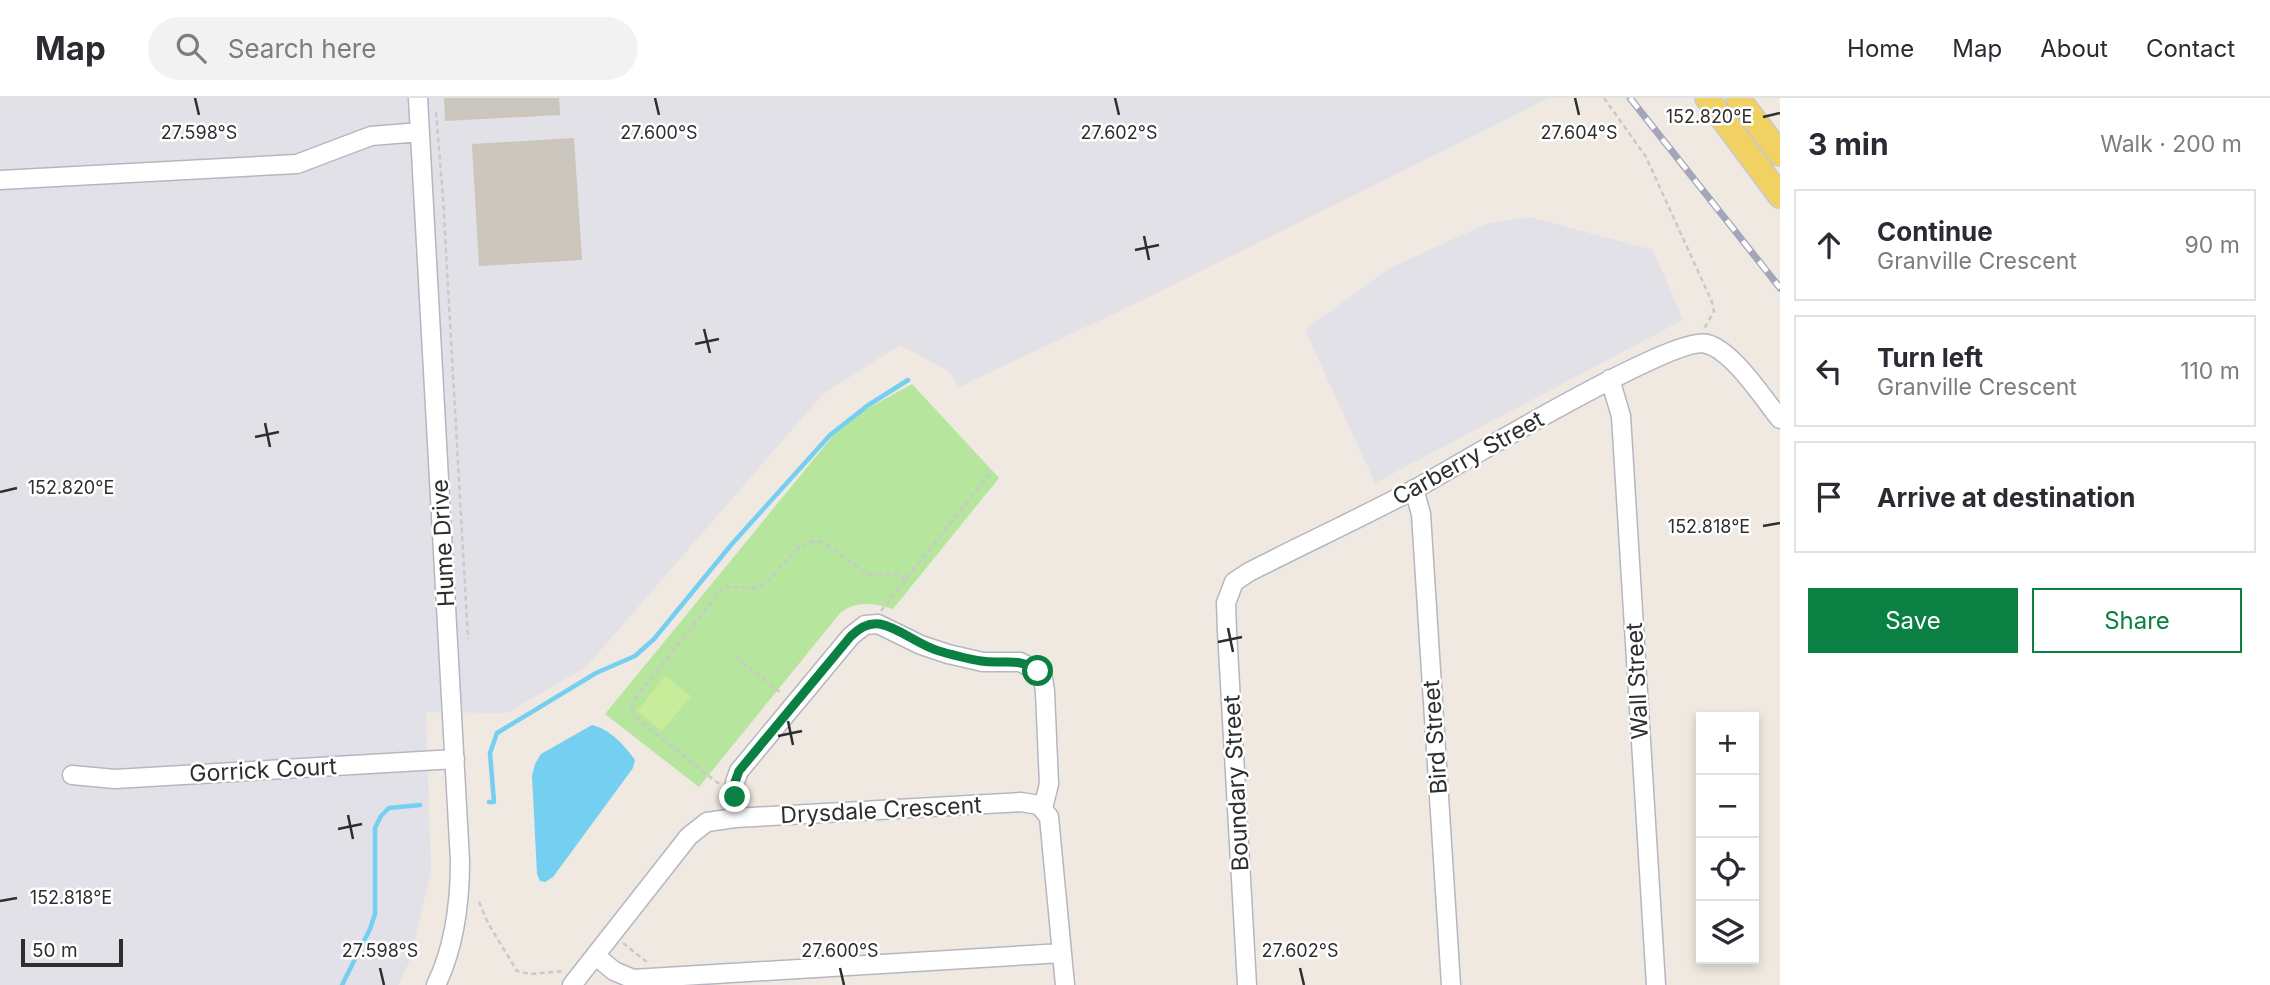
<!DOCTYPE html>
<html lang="en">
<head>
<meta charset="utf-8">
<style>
	:root { --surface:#fff; --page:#f2f2f3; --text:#2b2b33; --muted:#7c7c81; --line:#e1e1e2; --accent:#0b8043 }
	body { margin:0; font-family:Inter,sans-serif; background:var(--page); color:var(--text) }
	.controls { position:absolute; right:21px; bottom:21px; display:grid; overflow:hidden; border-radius:0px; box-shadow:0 4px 10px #0003 }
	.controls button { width:63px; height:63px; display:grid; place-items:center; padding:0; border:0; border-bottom:2px solid var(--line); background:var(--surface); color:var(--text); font:35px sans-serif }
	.scale { position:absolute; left:21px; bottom:18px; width:102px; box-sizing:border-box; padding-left:7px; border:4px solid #2e2e2e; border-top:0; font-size:19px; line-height:24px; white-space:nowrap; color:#2e2e2e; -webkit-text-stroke:5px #fff; paint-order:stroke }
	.stop { position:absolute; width:21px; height:21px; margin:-16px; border:5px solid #0b8043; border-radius:50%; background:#fff }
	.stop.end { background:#0b8043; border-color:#fff; box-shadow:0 2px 7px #0008 }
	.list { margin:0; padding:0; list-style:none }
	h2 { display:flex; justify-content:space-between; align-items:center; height:91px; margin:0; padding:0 28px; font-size:30px }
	h2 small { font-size:23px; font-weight:400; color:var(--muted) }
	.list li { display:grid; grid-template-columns:46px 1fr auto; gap:21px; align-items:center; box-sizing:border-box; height:112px; margin:0 14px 14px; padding:0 14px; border:2px solid var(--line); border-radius:0px }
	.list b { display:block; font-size:26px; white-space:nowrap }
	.list p { margin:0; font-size:23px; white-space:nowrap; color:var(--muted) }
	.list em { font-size:23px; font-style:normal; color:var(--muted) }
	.actions { display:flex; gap:14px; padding:21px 28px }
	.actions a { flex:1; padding:16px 0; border:2px solid var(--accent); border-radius:0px; text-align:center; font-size:24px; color:var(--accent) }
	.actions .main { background:var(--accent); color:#fff }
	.icon { flex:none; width:38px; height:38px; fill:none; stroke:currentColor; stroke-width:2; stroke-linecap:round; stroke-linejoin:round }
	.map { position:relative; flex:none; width:1780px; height:887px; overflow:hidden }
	header { display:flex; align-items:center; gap:42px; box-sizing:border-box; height:98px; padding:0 35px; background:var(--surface); border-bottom:2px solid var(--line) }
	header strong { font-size:33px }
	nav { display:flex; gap:38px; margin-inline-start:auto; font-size:24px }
	.search { width:490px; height:63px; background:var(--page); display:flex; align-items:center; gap:18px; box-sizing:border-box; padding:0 24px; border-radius:38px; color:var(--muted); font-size:26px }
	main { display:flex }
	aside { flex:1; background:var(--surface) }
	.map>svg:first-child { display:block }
	.industrial { fill:#e3e1e8 }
	.green { fill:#b6e59e }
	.pitch { fill:#c9ec9a }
	.water { fill:#75cff0 }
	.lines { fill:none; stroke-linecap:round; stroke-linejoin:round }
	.stream { stroke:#75cff0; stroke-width:4.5 }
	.building { fill:#cbc7bf; stroke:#cbc5ba; stroke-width:2 }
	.minor-casing { stroke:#b4b7c1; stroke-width:21 }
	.major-casing { stroke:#c9c9c9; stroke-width:26 }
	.path { stroke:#c9c9c9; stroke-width:2.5; stroke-dasharray:5 3.5; stroke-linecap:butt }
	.minor { stroke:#fff; stroke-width:18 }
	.major { stroke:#f2d163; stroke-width:23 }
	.rail-casing { stroke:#a3a6b8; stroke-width:7 }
	.rail { stroke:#fff; stroke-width:4.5; stroke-dasharray:13; stroke-linecap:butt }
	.route { stroke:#0b8043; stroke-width:9 }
	.ticks { fill:none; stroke:#2e2e2e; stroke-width:2.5 }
	.labels { text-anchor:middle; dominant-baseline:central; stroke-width:5; stroke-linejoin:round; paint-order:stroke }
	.street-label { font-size:23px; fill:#2e2e2e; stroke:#fff }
	.ticks-label { font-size:18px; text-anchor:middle; fill:#2e2e2e; stroke:#fff; stroke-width:5; stroke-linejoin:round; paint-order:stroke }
</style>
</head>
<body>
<header>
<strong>Map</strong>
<div class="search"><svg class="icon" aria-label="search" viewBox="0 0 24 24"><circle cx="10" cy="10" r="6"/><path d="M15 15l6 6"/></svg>Search here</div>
<nav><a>Home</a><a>Map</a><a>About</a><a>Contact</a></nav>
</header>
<main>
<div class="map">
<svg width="1780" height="887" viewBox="0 0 1780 887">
	<rect width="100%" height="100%" fill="#efe9e1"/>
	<path class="industrial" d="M0,0H1549L1149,199L959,289L949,273L900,247L823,296L586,569L507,615L426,614L431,774L410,862L398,887H0Z
		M1530,119L1653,152L1683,222L1375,385L1305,232L1388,171L1486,126Z"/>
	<path class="green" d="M912,286L999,380L893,511C873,505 858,503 841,514L699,689L605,616L845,323Z"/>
	<path class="pitch" d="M665,578L691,598L662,633L637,613Z"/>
	<path class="water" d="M592,627C610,631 624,647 635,662L633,670L553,779L545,784L540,783L537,776L532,678L535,666L541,656Z"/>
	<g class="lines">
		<path class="stream" d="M489,704H494L490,655L497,635L596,575L635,558L654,541L731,447L830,337L867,308L908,282
			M342,887L370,831L375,816V730L381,718L389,710L420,707"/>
	</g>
	<path class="building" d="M445,0H558L559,16L446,22Z
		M573,41L581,161L480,167L473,47Z"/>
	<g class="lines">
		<defs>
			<path id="minor" d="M418,0L460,763C460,806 455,848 436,887
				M0,82L297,66L371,38L420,34
				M1610,281L1621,318L1656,887
				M1414,391L1421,416L1451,887
				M72,677L115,681L455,661
				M735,720V684L739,673L851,538L865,527L878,526L921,547L948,556L983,564H1020L1038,573L1043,580L1045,594L1049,686L1043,710
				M596,858L614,873L633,881L1062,855
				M572,887L689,738L707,724L735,720L1021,704L1039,707L1049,719L1065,887
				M1247,887L1227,533L1226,505L1234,484L1249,474C1304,446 1360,420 1415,391C1457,368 1674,236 1707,246C1733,253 1763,300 1780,321"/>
			<path id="major" d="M1707,0L1780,98
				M1738,0L1780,56"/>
		</defs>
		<use href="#minor" class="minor-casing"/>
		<use href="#major" class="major-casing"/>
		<path class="path" d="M1604,0L1646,59L1712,204L1714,213L1704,231
			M436,14L443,100L468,541
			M881,513L991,374
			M736,559L782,596
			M719,686L636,620L631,611V606L721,492C734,483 751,496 764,486C781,473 802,432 826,446L867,476H898L906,482
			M479,804L488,825L517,873L530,876L564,873
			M623,845L648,865"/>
		<use href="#minor" class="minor"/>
		<use href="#major" class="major"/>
		<defs>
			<path id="rail" d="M1630,0L1780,190"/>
		</defs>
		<use href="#rail" class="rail-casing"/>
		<use href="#rail" class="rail"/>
	</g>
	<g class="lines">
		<path class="route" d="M735,699V684L739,673L851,538C859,530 868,524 880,526C900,530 918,547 939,553C953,557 967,561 981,563C1004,567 1016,558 1038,573"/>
	</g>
	<path class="ticks" d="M195,0L199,17M655,0L659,17M1115,0L1119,17M1575,0L1579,17M1763,19L1780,15M1144,138L1149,162M1135,152L1159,147M704,231L710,255M695,246L719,241M265,325L270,349M255,339L279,334M0,394L17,390M1763,428L1780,425M1228,530L1233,554M1218,544L1242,539M788,623L793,647M778,638L802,633M348,717L353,741M338,731L362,726M0,803L17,800M380,870L384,887M840,870L844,887M1300,870L1304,887"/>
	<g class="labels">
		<g class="street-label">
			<text transform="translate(1468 360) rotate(-29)">Carberry Street</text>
			<text transform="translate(443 445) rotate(-93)">Hume Drive</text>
			<text transform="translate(1637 583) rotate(-93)">Wall Street</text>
			<text transform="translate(1435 639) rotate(-94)">Bird Street</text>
			<text transform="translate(263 672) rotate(-3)">Gorrick Court</text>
			<text transform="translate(1236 685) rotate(-93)">Boundary Street</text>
			<text transform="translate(881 712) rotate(-3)">Drysdale Crescent</text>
		</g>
	</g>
	<g class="ticks-label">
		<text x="1709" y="25">152.820°E</text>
		<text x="199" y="41">27.598°S</text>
		<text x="659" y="41">27.600°S</text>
		<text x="1119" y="41">27.602°S</text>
		<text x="1579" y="41">27.604°S</text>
		<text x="71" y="396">152.820°E</text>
		<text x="1709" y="435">152.818°E</text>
		<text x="71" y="806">152.818°E</text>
		<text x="380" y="859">27.598°S</text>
		<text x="840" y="859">27.600°S</text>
		<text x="1300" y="859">27.602°S</text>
	</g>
</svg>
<div class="controls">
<button>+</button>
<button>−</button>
<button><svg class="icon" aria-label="locate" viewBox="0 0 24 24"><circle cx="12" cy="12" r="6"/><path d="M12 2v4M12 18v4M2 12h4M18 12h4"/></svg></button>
<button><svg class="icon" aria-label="layers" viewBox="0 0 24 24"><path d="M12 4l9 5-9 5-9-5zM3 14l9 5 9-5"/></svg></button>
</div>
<div class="scale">50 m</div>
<div class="stop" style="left:1038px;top:573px"></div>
<div class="stop end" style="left:735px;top:699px"></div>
</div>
<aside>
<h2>3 min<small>Walk · 200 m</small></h2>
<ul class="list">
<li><svg class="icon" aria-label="ahead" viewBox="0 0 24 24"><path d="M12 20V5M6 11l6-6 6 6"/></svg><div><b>Continue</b><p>Granville Crescent</p></div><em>90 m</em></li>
<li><svg class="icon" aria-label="left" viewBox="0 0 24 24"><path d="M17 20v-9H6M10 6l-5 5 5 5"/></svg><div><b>Turn left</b><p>Granville Crescent</p></div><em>110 m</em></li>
<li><svg class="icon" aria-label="arrive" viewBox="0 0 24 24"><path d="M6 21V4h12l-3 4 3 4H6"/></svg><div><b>Arrive at destination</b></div></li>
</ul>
<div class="actions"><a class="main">Save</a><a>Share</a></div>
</aside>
</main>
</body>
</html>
